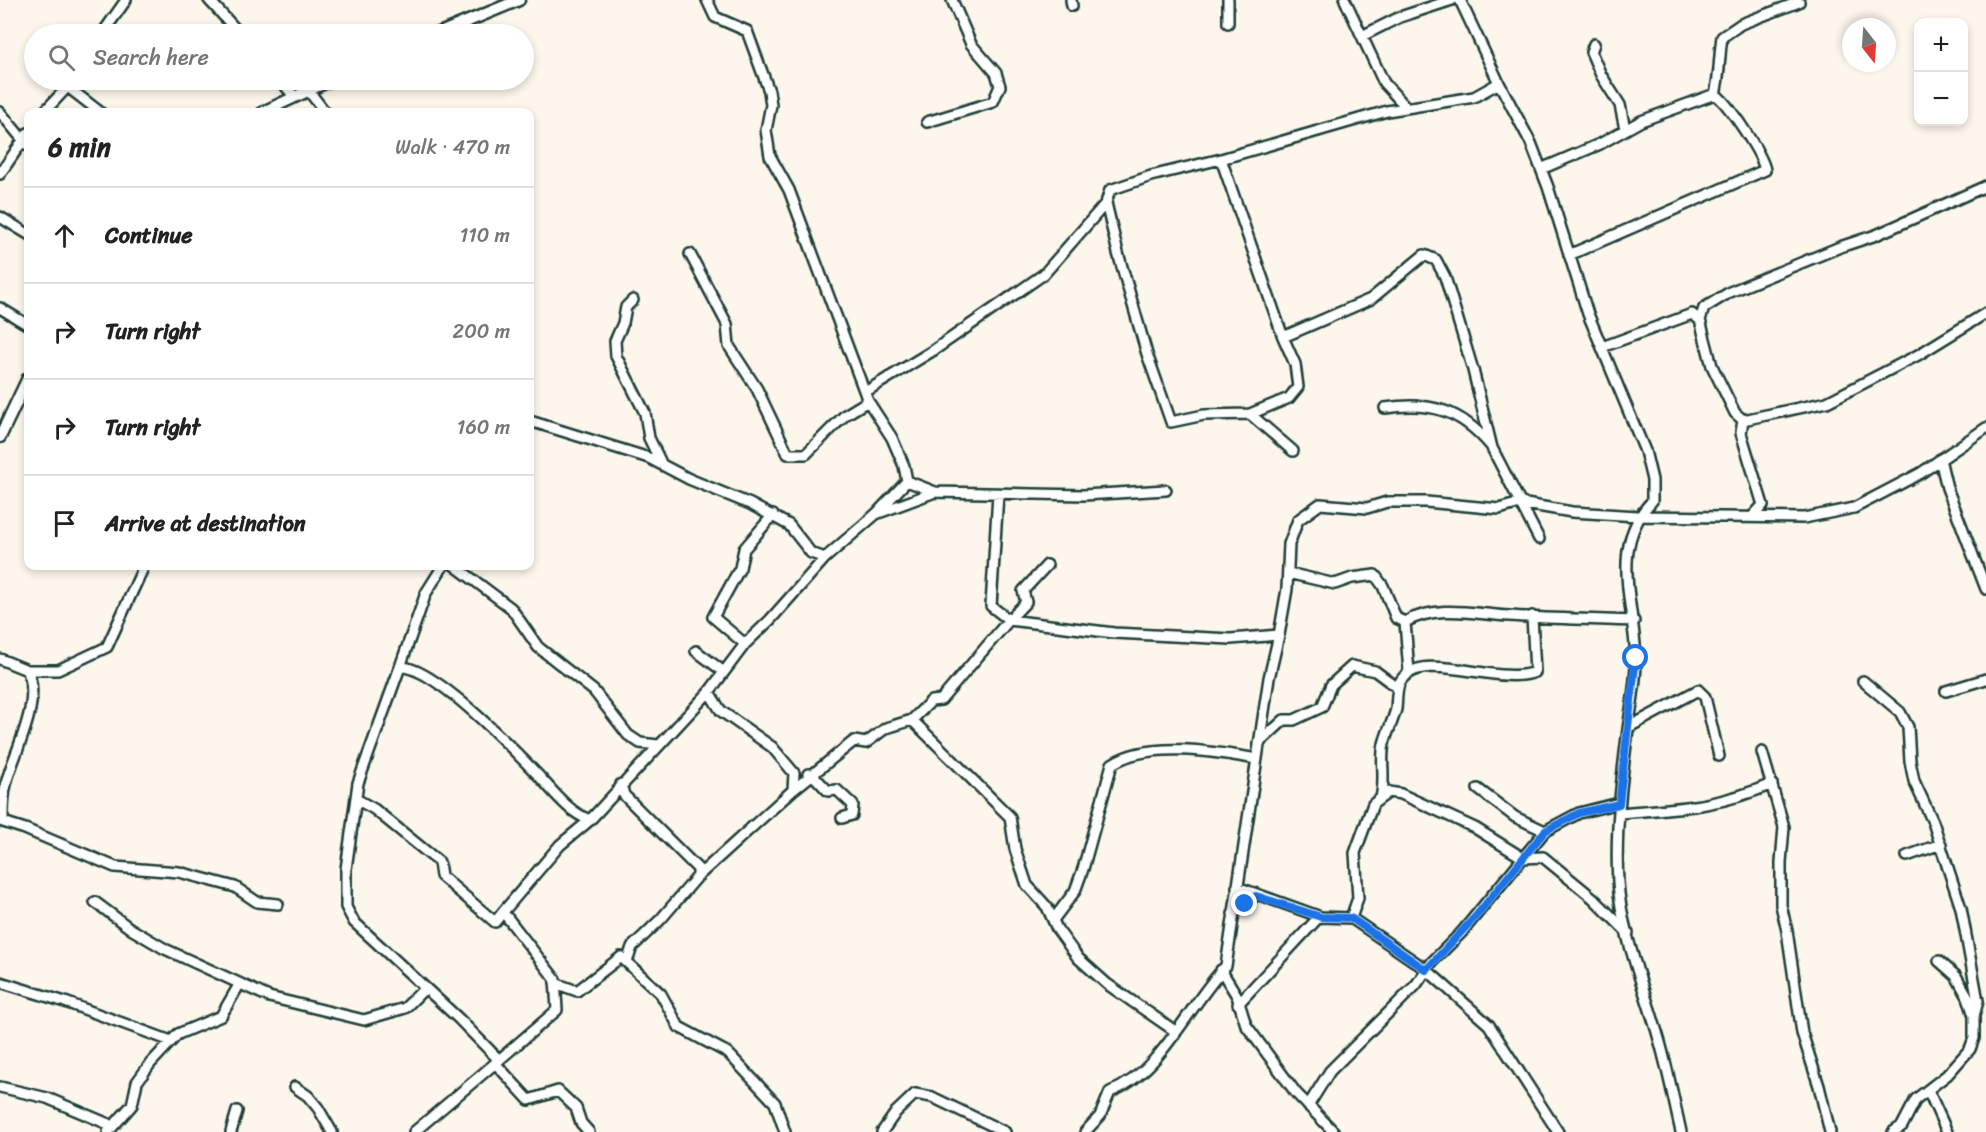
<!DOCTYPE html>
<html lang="en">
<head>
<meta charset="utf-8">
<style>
	:root { --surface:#fff; --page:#f2f2f2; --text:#222; --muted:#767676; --line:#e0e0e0 }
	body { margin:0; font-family:Sriracha,sans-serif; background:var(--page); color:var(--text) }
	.controls { position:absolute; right:18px; top:18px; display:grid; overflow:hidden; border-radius:12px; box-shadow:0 3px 9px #0003 }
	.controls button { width:54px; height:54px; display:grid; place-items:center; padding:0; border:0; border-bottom:2px solid var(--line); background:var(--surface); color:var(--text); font:30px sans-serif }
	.compass { position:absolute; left:1842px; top:18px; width:54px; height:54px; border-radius:50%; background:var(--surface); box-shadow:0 3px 9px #0003; rotate:163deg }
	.stop { position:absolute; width:18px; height:18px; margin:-14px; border:4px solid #1a73e8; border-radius:50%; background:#fff }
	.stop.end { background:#1a73e8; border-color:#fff; box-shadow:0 2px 6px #0008 }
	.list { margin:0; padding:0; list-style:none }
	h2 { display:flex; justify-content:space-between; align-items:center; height:78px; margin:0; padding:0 24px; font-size:26px }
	h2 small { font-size:20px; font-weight:400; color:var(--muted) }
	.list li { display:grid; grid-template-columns:39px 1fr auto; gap:18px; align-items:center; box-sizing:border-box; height:96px; padding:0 24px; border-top:2px solid var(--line) }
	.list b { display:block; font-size:22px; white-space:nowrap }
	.list em { font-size:20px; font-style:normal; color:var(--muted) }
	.icon { flex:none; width:33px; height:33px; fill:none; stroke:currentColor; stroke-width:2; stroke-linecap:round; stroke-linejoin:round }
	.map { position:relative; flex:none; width:1986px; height:1132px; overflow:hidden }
	.search { position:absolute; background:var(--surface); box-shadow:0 3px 9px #0003; left:24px; top:24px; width:510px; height:66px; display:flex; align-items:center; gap:15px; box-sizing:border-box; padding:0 21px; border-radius:33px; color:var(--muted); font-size:22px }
	.panel { position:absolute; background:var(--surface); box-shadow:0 3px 9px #0003; left:24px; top:108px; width:510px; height:462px; border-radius:12px }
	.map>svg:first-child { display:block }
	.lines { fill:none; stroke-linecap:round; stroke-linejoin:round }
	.minor-casing { stroke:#1f3d34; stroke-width:14 }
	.tertiary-casing { stroke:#1f3d34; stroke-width:15 }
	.minor { stroke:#fff; stroke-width:9 }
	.tertiary { stroke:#fff; stroke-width:10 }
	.route { stroke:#1a73e8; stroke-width:8 }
</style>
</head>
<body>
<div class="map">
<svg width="1986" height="1132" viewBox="0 0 1986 1132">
	<rect width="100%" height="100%" fill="#fcf6ed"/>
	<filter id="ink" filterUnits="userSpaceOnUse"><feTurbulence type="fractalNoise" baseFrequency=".0167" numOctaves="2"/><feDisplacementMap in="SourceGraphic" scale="12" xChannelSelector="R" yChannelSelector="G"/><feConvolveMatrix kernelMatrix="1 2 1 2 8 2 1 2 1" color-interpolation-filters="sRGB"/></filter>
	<g filter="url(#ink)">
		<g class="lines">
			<defs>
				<path id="minor" d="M209,0L240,34
					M707,0L715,17L747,31L769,91L771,105L766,130L770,156L789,190L868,401L892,438L904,466L907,481L876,514
					M1071,0L1072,6
					M1345,0L1384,83L1406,107
					M1460,0L1499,83L1531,143L1548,187L1588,314L1645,451L1652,480V501C1608,548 1635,603 1636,661C1636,686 1630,712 1627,737C1621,785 1615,833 1618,882C1621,932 1645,990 1659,1039C1668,1070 1674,1101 1681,1132
					M1228,23V0
					M102,34L126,0
					M1362,36L1400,17L1452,0
					M1594,44L1591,52L1601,75L1620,105L1625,129
					M280,80L294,96
					M69,88L100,112
					M308,90L325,112
					M0,112L28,146
					M44,112L74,80
					M927,122L993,102L1000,86L996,73L971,44L952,0
					M1221,159L1283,337L1371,299L1424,255L1436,260L1445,277L1473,370L1492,448L1539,539
					M1541,169L1600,144L1641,121L1715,94
					M0,174L28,133
					M0,217L28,234
					M690,254L727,324L729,346L757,389L788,454H806L845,415L868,401
					M1569,255L1765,170C1762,154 1729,104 1715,94C1720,75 1719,56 1722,37L1741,24L1799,2
					M633,300L626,307L623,323L615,341L616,356L645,413L649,438L661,463
					M0,308L28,325
					M1602,347L1692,314L1700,320
					M865,392L934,350L1044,274L1106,203
					M1385,408C1431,401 1461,410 1491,446
					M1250,414L1289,398L1298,387L1295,364L1283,337
					M1743,420L1827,402L1918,355L1986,313
					M530,421L649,458L689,479L750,504L789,525L811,553L825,558
					M1293,451L1250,414L1204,415L1171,422L1147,354L1118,253L1106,203L1110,190L1151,176L1221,159L1387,111L1474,97L1499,83
					M1940,459L1947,488L1986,589
					M907,481L935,492
					M998,494L991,606L1009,620L1026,602L1023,591L1047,565
					M1753,516L1763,505L1741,433L1743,420L1735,413L1712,366L1700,320L1704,308L1730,292L1840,247L1876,235L1986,186
					M455,566L511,608L538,647L594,691L628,735L640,743L658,745
					M1288,573L1335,584L1352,578L1375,575L1383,586L1396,618L1405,622C1439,604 1472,614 1509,616C1550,619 1592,619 1634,621
					M1405,622L1409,672
					M745,644L713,617L740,568L744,549L773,515
					M0,659L27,670H58L107,647L144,566
					M400,667L426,593L443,566
					M724,672L745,644L770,620L825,558L876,514L935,492L1084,495L1166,490
					M1863,681L1900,712L1908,727L1910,761L1914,781L1933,822L1961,908L1978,1001L1974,1016
					M1946,691L1986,679
					M912,720L1010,817L1015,849L1027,885L1047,907L1057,929L1078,958L1107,984L1175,1031
					M1629,727L1698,690L1705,697L1719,756
					M1259,743L1284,720H1294L1322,707L1331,685L1352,666L1375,671L1398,688
					M1762,752L1784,827L1781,862V905L1787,931L1802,1033L1819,1086L1830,1132
					M808,774H812L828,791L837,790L853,805L852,815L842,818
					M621,784L624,795L698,869V876L661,919L632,947L627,962
					M1478,789L1515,817L1545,831
					M793,790L854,741L866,743L886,728L912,720L931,701L941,700L1009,620L1114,633L1231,639L1279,635L1287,589L1289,544L1298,520L1320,504L1367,508L1387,502H1426L1499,509L1520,503L1572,512L1638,516L1804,518L1854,508L1921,473L1986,428
					M1381,798C1386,777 1380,762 1384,744C1387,732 1393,721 1396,709C1397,701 1396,689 1400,682C1420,647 1499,687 1535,672L1532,616
					M356,799L374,809L439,862L441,876L495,922L503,912
					M1619,813C1678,808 1715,808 1772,784
					M0,821L25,829L115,867L179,872L235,887L257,902L278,904
					M3,822C3,807 3,794 7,780C15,751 43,700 27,670
					M1907,856L1941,844
					M698,876L793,790L794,773L772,747L721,711L709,692
					M1237,887L1321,917L1351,918L1427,970L1489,1025L1558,1132
					M95,902L131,929L165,949L269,997L364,1020L405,1008L425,988
					M1233,914L1256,895
					M1351,918L1358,898L1355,853L1373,804L1389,792L1401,794L1475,828L1523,858L1543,857L1593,898L1628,933
					M1053,920L1075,891L1083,869L1112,764C1148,740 1216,752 1257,759
					M1221,970L1237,996L1246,1025L1296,1093L1334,1132
					M0,982L65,1002L171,1041
					M555,983L577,991L621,957L661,994L679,1027L728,1053L775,1103L785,1132
					M1238,1004L1319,917
					M499,1060L557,1010L555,979L503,912L560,845L590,820L709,692L724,672L696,651
					M495,1063L529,1100L558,1091L576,1108L581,1123L589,1132
					M0,1087L47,1098L113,1126
					M295,1087L308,1096L318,1108L332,1132
					M1928,1090L1947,1132
					M1308,1106L1330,1071L1416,985L1432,962L1462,932L1545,831L1579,813L1619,803
					M108,1132L132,1105L137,1082L150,1064L178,1034L221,1016L239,985
					M231,1132L237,1111
					M414,1132L499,1060L459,1019L354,922L346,907V869L358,783L400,667C432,665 511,747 535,772C552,789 567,812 590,820
					M882,1132L896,1112L915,1094L932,1097L1005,1132
					M1085,1132L1100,1116L1110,1092C1161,1073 1189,1004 1226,966L1269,678L1279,635
					M1893,1132L1902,1126L1916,1099L1947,1075L1970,1049L1974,1038V1016L1968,997L1956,976L1939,961"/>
				<path id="tertiary" d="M437,34L519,0
					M263,112L331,80
					M0,437L28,378"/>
			</defs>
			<use href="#minor" class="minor-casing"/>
			<use href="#tertiary" class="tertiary-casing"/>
			<use href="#minor" class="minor"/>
			<use href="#tertiary" class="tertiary"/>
		</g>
	</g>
	<g class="lines" filter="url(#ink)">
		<path class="route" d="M1245,904L1256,896L1321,917L1351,918L1426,970L1476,916L1545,831L1579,813L1619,804L1636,658"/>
	</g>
</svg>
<div class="controls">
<button>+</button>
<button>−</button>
</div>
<svg class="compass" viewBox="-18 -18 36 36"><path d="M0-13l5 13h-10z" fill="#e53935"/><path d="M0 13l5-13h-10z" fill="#767676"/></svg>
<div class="stop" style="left:1636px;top:658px"></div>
<div class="stop end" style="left:1245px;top:904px"></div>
<div class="search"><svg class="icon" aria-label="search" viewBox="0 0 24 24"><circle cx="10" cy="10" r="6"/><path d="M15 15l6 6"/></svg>Search here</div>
<section class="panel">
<h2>6 min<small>Walk · 470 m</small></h2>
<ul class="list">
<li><svg class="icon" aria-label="ahead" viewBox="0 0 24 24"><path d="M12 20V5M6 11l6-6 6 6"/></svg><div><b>Continue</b></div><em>110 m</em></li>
<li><svg class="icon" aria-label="right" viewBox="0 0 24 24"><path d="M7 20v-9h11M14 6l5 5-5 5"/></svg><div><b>Turn right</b></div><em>200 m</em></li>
<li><svg class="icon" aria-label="right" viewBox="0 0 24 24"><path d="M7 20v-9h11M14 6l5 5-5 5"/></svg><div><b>Turn right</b></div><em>160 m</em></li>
<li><svg class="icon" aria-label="arrive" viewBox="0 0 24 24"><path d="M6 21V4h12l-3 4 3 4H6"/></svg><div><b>Arrive at destination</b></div></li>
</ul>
</section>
</div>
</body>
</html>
